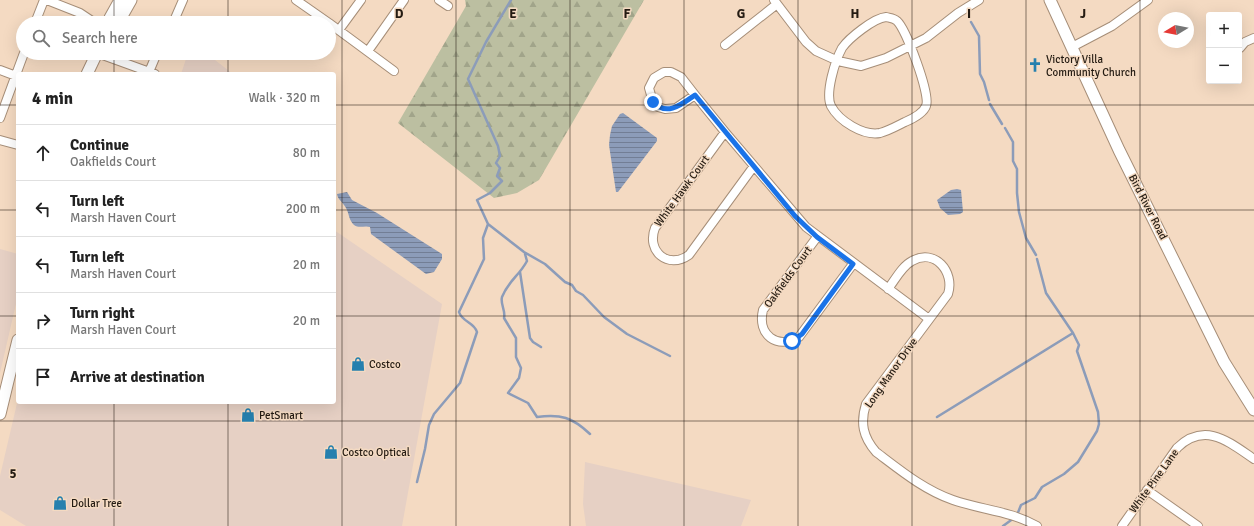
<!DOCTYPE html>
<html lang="en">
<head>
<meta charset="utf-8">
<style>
	:root { --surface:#fff; --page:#f6f6f6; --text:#222; --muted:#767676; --line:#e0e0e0 }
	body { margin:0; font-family:Signika,sans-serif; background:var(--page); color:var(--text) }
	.controls { position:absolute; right:12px; top:12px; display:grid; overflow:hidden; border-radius:4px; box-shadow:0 4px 16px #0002 }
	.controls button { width:36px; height:36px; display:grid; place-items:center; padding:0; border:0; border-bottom:1px solid var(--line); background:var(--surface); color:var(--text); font:20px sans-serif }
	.compass { position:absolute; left:1158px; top:12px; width:36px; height:36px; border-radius:50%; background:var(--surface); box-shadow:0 4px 16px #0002; rotate:260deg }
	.stop { position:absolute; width:12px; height:12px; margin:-9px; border:3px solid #1a73e8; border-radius:50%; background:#fff }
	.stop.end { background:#1a73e8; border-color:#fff; box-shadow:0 1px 4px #0008 }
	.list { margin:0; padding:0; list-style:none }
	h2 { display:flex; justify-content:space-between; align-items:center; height:52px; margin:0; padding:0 16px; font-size:17px }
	h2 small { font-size:13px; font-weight:400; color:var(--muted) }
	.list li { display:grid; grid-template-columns:26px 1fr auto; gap:12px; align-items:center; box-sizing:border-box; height:56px; padding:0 16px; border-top:1px solid var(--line) }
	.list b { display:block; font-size:15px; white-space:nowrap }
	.list p { margin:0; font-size:13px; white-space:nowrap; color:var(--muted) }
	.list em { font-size:13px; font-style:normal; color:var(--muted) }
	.icon { flex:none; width:22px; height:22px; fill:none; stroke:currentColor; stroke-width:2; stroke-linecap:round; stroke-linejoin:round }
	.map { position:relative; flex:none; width:1254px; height:526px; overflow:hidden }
	.search { position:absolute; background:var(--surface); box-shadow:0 4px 16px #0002; left:16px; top:16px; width:320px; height:44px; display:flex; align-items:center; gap:10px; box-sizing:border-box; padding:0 14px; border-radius:22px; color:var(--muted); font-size:15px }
	.panel { position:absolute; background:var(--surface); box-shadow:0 4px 16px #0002; left:16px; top:72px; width:320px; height:332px; border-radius:4px }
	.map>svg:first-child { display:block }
	.commercial { fill:#e6d0c4 }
	.forest { fill:url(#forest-firs) }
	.water { fill:url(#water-rules) }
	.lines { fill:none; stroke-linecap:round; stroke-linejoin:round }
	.stream { stroke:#8c9cb9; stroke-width:2.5 }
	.street-casing { stroke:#a68e78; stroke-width:10 }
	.secondary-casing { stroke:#a68e78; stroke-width:13 }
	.street { stroke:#fff; stroke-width:8 }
	.secondary { stroke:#fff; stroke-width:11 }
	.route { stroke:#1a73e8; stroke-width:5 }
	.grid { fill:none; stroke:#241b12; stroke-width:1; stroke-opacity:0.55 }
	.labels { text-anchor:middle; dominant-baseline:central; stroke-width:3; stroke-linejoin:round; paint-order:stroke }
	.poi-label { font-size:11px; fill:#241b12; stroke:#f4dac2; text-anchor:start }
	.street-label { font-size:11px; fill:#241b12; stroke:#f4dac2 }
	.grid-label { font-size:13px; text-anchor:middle; font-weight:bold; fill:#241b12; stroke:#f4dac2; stroke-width:3; stroke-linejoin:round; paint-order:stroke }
</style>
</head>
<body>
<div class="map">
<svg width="1254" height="526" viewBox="0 0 1254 526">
	<defs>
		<pattern id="forest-firs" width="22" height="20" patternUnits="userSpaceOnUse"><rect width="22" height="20" fill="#bcbfa1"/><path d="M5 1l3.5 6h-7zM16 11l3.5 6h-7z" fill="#a1a48a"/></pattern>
		<pattern id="water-rules" width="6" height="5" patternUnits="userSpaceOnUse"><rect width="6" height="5" fill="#8c9cb9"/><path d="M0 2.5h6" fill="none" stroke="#727e95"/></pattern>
	</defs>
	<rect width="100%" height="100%" fill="#f4dac2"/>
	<path class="commercial" d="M188,53H206L233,74H181Z
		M334,230L442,304L402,526H26L0,510V476L18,399V402H334Z
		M0,249L18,254V295L0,373Z
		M585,462L751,500L741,526H586L583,504Z"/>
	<path class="forest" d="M465,0H644L539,180L517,193L494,198L398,123L466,6Z"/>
	<path class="water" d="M623,113L657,138V141L618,192H616L609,145L610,135L612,126L620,114Z
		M957,189L961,190L963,212L960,214L948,215L940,208L937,200L951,190Z
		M347,192L352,200L377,213L442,254V259L434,272L426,274L371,234L370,227C364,225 360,229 354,225C349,221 349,213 346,208C343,202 338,200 337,194Z"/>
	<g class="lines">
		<path class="stream" d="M511,0L486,42L468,79L498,146L500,156L496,163L500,168L497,176L502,181L490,193L477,200L488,224L524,252L545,264L565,282L572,285L576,291L583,295L604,317L627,334L670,356
			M971,22L979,36L980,74L984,82L989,100
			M990,104L1002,124
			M1005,128L1013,142V161L1017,169V193L1019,212L1026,238L1036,255
			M525,254L527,261C519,276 509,280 502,297C500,304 506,311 504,318L516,338V357L521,368L519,378L508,393L528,403L537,417C561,414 572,417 590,434
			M520,272L530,338L533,342L541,347
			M937,417L1073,333
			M417,482L425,449L429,425L434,414L460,383L477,332C474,322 462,322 459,312L484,259L483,238L488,224
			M1017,515L1021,505L1035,498L1042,487L1064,474L1078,462L1097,431L1099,424L1098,412L1077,351L1079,345L1073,333L1046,293L1037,259
			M1003,526L1014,518"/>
		<defs>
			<path id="street" d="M47,0L80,13L92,21
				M296,0L329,23
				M439,0L448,6
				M774,0L806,42L816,51L838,61L861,66L886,58L926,38L958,13L979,0
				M886,17C890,18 894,18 897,21C906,29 931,95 926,106C923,114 912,119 905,122C897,126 888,131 880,133C863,136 839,121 831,106C825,93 835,61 842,48C849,38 874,18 886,17Z
				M35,23L44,0
				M173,23L183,0
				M329,23L394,71
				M339,30L361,0
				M725,45L777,4
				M1072,47L1112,26L1148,0
				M1240,48L1245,42L1254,38
				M368,51L404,0
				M97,53L155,74
				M0,70L16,76
				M149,72L157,53
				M695,95L676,108L665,109L658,107L653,102L649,88L654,78L664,72H671L681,77L695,95L725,132L806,227L929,319
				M0,118L24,53
				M725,132L655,228C646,251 668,270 689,255L754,166
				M0,140L18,145
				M817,237L763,310C757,335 777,350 799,337L853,264
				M888,289C895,280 902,266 912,261C935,248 955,272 948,294L866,404C860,423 863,437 876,452C900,470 924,490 953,500C982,510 1011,511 1037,526
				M1147,490L1198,526
				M1122,526L1177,448C1205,421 1229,442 1254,459"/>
			<path id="secondary" d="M1050,0L1119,150L1224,362L1254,410
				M110,23V18L120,0
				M118,23L131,0
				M87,74L97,53
				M0,414L18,340"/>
		</defs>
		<use href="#street" class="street-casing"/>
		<use href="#secondary" class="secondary-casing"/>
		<use href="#street" class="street"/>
		<use href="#secondary" class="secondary"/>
	</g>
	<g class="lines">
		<path class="route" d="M653,102C667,117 682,104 695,95L795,216L817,237L853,264L802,334L792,341"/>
	</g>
	<path class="grid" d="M114,0V23M228,0V23M342,0V526M456,0V526M570,0V526M684,0V526M798,0V526M912,0V526M1026,0V526M1140,0V526M114,53V74M228,53V74M0,105H18M334,105H1254M0,210H18M334,210H1254M0,316H18M334,316H1254M114,402V526M228,402V526M0,421H1254"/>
	<defs>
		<symbol id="church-bare" viewBox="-9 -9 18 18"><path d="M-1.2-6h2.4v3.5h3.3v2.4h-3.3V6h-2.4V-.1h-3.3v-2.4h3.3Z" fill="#2680ae" stroke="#f4dac2" stroke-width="2.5" paint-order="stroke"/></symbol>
		<symbol id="shop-bare" viewBox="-9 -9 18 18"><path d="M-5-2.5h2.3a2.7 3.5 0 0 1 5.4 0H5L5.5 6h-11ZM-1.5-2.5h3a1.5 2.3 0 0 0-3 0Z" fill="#2680ae" stroke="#f4dac2" stroke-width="2.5" paint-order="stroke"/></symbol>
	</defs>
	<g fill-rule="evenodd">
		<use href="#church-bare" x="1025" y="55" width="20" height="20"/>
		<use href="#shop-bare" x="348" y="354" width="20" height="20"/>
		<use href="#shop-bare" x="238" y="405" width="20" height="20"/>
		<use href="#shop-bare" x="321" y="442" width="20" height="20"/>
		<use href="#shop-bare" x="50" y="493" width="20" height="20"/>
	</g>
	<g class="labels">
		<g class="poi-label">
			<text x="1046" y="59">Victory Villa<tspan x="1046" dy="13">Community Church</tspan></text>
			<text x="369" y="364">Costco</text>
			<text x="259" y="415">PetSmart</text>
			<text x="342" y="452">Costco Optical</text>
			<text x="71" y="503">Dollar Tree</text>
		</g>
		<g class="street-label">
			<text transform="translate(682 191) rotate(-54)">White Hawk Court</text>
			<text transform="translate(1148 207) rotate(63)">Bird River Road</text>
			<text transform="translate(788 277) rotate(-54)">Oakfields Court</text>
			<text transform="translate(891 373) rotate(-55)">Long Manor Drive</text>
			<text transform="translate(1154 481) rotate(-54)">White Pine Lane</text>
		</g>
	</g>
	<g class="grid-label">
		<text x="399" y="18">D</text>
		<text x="513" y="18">E</text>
		<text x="627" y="18">F</text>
		<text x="741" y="18">G</text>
		<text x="855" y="18">H</text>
		<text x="969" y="18">I</text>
		<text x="1083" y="18">J</text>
		<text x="13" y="478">5</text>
	</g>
</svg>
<div class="controls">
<button>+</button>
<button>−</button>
</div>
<svg class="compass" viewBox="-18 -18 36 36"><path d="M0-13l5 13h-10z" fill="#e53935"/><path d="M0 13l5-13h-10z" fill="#767676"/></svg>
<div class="stop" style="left:792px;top:341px"></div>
<div class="stop end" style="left:653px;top:102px"></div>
<div class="search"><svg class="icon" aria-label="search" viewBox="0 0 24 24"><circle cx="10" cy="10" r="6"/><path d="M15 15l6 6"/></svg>Search here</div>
<section class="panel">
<h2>4 min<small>Walk · 320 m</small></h2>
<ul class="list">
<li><svg class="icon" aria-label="ahead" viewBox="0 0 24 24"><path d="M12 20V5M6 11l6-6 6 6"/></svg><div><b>Continue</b><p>Oakfields Court</p></div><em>80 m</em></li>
<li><svg class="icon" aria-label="left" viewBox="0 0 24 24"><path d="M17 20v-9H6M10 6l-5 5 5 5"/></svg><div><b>Turn left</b><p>Marsh Haven Court</p></div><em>200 m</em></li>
<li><svg class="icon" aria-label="left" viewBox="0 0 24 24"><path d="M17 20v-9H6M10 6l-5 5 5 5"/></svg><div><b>Turn left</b><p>Marsh Haven Court</p></div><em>20 m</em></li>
<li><svg class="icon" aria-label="right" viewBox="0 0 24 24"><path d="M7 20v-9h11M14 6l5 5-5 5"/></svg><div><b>Turn right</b><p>Marsh Haven Court</p></div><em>20 m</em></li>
<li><svg class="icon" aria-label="arrive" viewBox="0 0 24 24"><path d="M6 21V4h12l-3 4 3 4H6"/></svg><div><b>Arrive at destination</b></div></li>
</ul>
</section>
</div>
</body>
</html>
